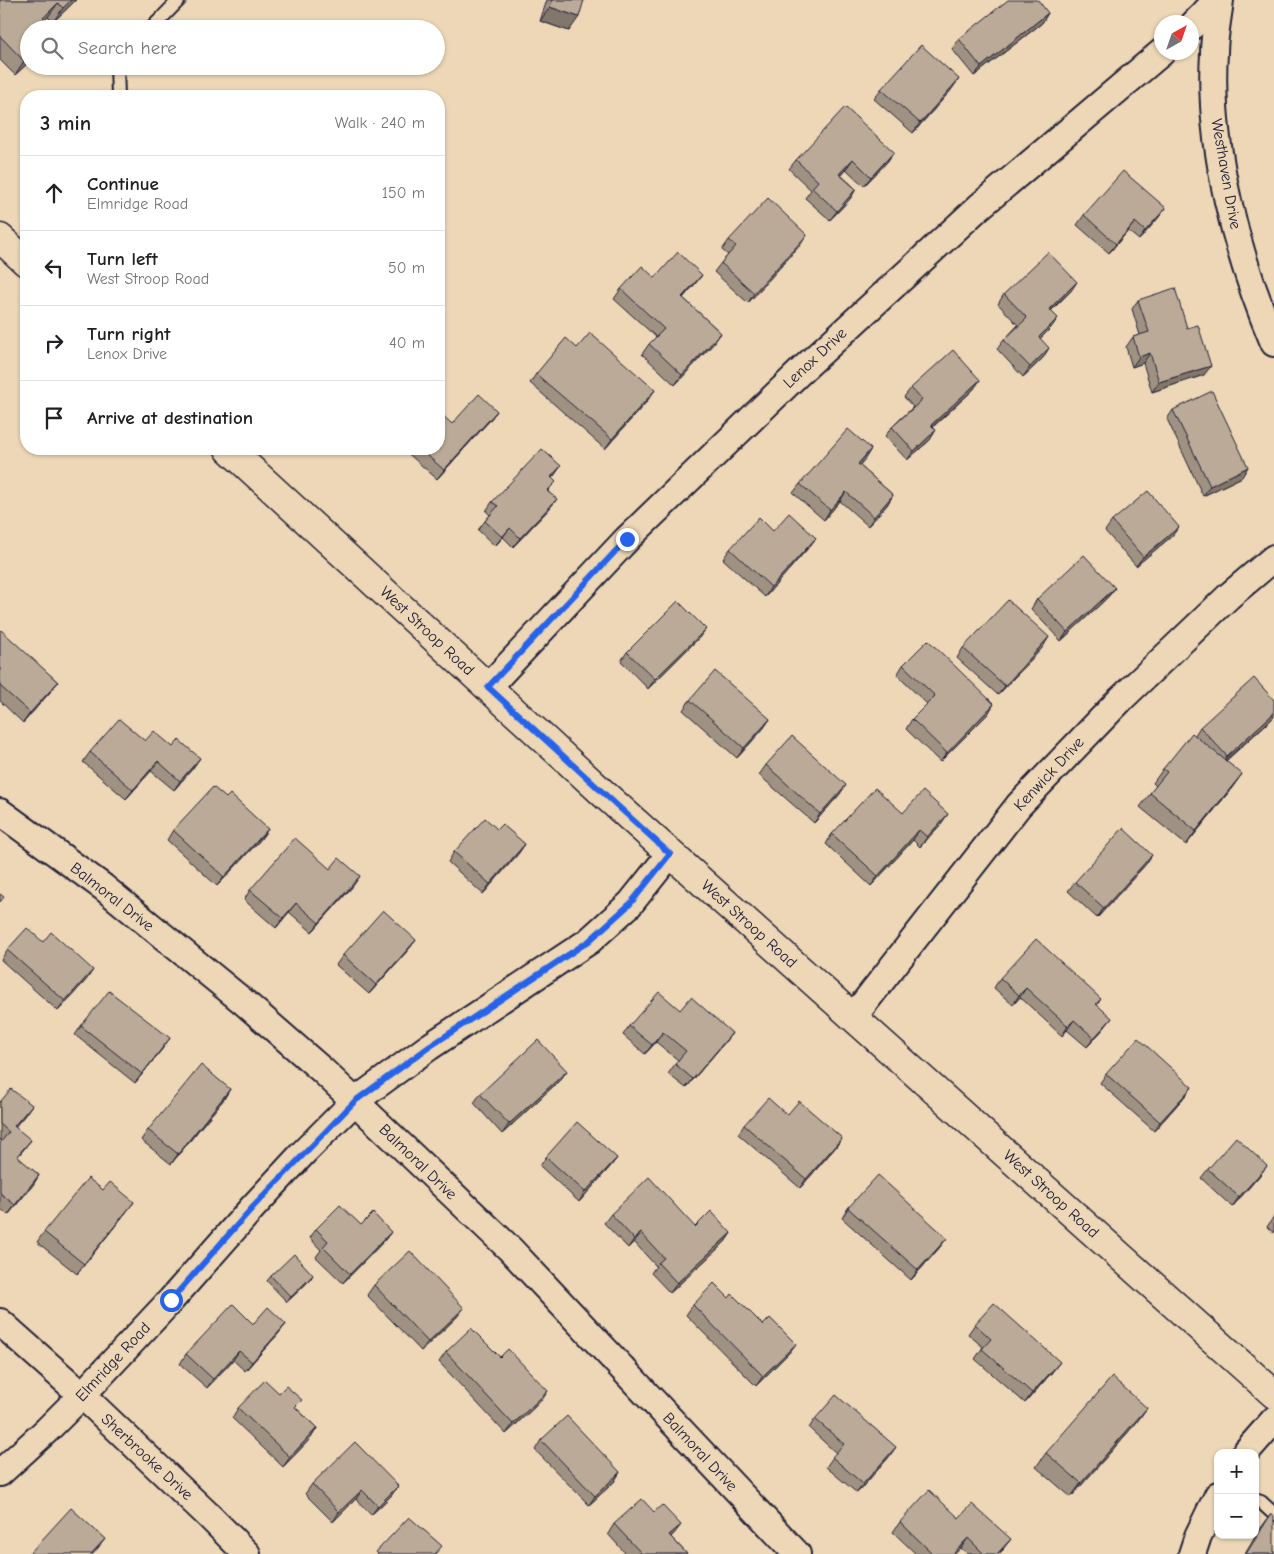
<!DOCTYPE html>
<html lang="en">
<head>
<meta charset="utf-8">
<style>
	:root { --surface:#fff; --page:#f6f6f6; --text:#202124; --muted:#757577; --line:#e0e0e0 }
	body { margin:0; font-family:"Comic Neue",sans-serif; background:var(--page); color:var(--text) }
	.controls { position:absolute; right:15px; bottom:15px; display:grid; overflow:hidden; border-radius:10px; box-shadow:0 1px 4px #0004 }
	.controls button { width:45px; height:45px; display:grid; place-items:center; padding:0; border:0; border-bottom:1px solid var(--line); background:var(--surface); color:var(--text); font:25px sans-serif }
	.compass { position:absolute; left:1154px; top:15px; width:45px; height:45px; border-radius:50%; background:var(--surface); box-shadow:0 1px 4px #0004; rotate:40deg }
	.stop { position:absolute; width:15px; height:15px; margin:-11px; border:4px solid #2563eb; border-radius:50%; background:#fff }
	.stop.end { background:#2563eb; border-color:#fff; box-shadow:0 1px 5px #0008 }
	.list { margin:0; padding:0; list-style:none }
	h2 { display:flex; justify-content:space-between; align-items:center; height:65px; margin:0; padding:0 20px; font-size:21px }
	h2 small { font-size:16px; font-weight:400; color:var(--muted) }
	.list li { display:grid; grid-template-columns:32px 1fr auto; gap:15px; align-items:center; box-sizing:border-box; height:75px; padding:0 20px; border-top:1px solid var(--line) }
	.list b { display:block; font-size:19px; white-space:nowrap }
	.list p { margin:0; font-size:16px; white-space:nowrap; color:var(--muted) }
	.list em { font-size:16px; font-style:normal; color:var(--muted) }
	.icon { flex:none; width:28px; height:28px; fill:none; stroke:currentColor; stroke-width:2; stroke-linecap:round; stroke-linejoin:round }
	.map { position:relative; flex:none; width:1274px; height:1554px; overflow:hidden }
	.search { position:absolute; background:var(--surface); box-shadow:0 1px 4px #0004; left:20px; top:20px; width:425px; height:55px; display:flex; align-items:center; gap:12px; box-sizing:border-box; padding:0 18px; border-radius:28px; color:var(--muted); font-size:19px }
	.panel { position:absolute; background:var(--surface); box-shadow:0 1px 4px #0004; left:20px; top:90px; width:425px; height:365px; border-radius:20px }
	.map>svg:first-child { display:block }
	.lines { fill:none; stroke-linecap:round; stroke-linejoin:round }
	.lane-casing { stroke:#22223b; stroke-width:16 }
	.street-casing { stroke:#22223b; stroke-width:30 }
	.secondary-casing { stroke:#22223b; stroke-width:31 }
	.lane { stroke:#edd7b6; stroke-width:12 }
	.street { stroke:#edd7b6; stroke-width:26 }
	.secondary { stroke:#edd7b6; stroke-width:28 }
	.wall { fill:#a09282; stroke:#22223b }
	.shaded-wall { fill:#82776a; stroke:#22223b }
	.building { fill:#baaa97; stroke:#22223b }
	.route { stroke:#2563eb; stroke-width:6 }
	.labels { text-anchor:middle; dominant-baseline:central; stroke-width:5; stroke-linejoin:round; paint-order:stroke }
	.street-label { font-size:16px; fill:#22223b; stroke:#edd7b6 }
</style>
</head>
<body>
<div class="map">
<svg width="1274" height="1554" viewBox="0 0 1274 1554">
	<rect width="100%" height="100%" fill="#edd7b6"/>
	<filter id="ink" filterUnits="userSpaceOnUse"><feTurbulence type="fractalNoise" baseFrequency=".02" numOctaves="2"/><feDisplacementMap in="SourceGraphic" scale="10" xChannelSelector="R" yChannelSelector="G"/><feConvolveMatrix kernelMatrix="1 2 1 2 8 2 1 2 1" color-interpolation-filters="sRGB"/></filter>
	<g filter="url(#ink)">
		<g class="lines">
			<defs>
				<path id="lane" d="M151,29L179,0
					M117,66L118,96
					M1255,1500L1261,1502L1274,1514"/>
				<path id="street" d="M1220,0C1218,18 1214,35 1214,53C1208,147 1237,256 1274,343
					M1192,26L1217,0
					M488,687L627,539L803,369L979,207L1162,52
					M0,812L103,887L245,1003L323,1071L510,1249L797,1554
					M854,1016L1019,805L1121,699L1229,596L1274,558
					M0,1322L82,1395L208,1515L247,1554
					M1245,1453L1274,1420
					M0,1473L47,1430L82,1395L171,1300L253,1207L304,1152L355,1101L429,1047L589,941L630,904L670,854
					M1192,1554L1198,1536L1218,1495"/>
				<path id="secondary" d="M0,238L26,262
					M229,449L605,795L1274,1394"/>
			</defs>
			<use href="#lane" class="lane-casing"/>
			<use href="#street" class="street-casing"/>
			<use href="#secondary" class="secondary-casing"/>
			<use href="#lane" class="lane"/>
			<use href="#street" class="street"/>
			<use href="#secondary" class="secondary"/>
		</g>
		<path class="wall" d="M0,0H76L53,22L48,17L45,20L29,29V62L15,75L0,60Z
			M547,0H584L569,31L540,21Z
			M1048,13L1042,23L974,76L952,49L959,39Z
			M881,89H952L913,133L874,99Z
			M894,152L887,162L864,186L846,169L841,175L856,189L850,199L830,220L805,198L811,190L789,169L796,160Z
			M1166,208L1159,217L1139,240L1128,231L1109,253L1077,225L1084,215Z
			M729,240L801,244L748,303L714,272L721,263L728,255L722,250Z
			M702,275L695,284L683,298L721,333L714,343L675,385L642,354L649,344L656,337L614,299L621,289L655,278Z
			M1071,291L1051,311V328L1040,339L1043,358L1023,377L997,349L1004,340L1018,325L998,304L1004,294Z
			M1138,300L1187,328L1204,375L1152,392L1143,363L1132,367L1126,347L1133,337L1140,335L1132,309Z
			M577,348L648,400L605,449L530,383L536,374Z
			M980,380L973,390L933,427L930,440L907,460L885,436L892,427L913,407L904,397L911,388Z
			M1173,410L1242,477L1203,496L1167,419Z
			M497,411L490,420L437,479L403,449H439L452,424Z
			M871,449L859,465L893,495L887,505L868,526L840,501L824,520L793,493L800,484Z
			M561,466L552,478L549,492L550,508L513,547L503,537L495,546L478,530L485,521L490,515L486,511L492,502Z
			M1112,521L1172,536L1136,566L1105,531Z
			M773,531L816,538L809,547L765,597L723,559L730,549Z
			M1115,588L1108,597L1061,641L1031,609L1037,599Z
			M0,631L58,682L51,691L23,723L0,701Z
			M699,638L648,689L621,661L627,652Z
			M1043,647L998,695L957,658L963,648Z
			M903,665L988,714L940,762L906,729L912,719L927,704L897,675Z
			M690,700L770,719L763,729L737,758L683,710Z
			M1274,717L1226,761L1232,788L1186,845L1140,807L1156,786L1153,783L1163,769L1195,735L1200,727Z
			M145,741L173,747L193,768L174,790L151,771L126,799L83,762L90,752Z
			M766,765L840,794L814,823L759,775Z
			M226,798L261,839L217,886L167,840L173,830Z
			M903,813L941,824L920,847L913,840L871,886L826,844L832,834Z
			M525,844L518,854L483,894L448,862L454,852Z
			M1146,864L1097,918L1068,891L1075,882Z
			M330,869L353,886L312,932L289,912L276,928L244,900L250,890Z
			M416,940L409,949L369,994L336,965L343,955Z
			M7,950L87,979L58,1011L1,960Z
			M1000,978L1101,999L1097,1005L1105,1027L1087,1047L1067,1030L1062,1036L1020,997L1013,1005L994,988Z
			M680,1010L732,1033L725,1042L686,1088L668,1074L678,1060L656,1042L645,1054L623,1035L629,1026Z
			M81,1026L163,1048L135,1083L75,1035Z
			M567,1071L560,1080L502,1134L474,1103L480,1094Z
			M1106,1074L1192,1087L1185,1096L1154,1131L1100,1083Z
			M230,1089L224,1099L171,1164L141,1140L148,1130Z
			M0,1102L25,1115L15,1126L24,1149L17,1157L39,1175L33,1185L8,1215L0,1208V1143L2,1141L0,1140Z
			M787,1115L842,1138L835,1148L800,1188L738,1134L744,1125Z
			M546,1157L617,1158L610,1167L579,1202L540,1166Z
			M1208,1169L1260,1175L1232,1207L1201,1178Z
			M848,1208L947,1238L940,1247L911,1280L842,1218Z
			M127,1211L77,1274L37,1242L44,1232Z
			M611,1214L695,1227L731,1233L725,1242L670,1293L651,1273L656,1266L634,1242L628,1248L604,1223Z
			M1274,1216V1233L1267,1227Z
			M361,1225L391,1232L384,1241L343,1283L316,1257L321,1250L310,1238L316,1229Z
			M271,1276L310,1280L287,1302L267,1281Z
			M374,1285L457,1317L421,1351L367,1295Z
			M729,1298L789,1353L756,1386L686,1315L693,1305Z
			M253,1324H286L279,1333L245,1371L233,1360L207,1388L180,1364L186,1354Z
			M975,1324L1053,1371L1025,1403L975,1359L983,1347L968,1334Z
			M446,1352L542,1400L506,1434L439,1362Z
			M279,1393L296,1408L317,1428L311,1438L283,1467L232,1418L238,1408Z
			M815,1419L889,1457L857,1493L826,1467L836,1453L809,1428Z
			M1137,1422L1071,1497L1036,1467L1046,1453Z
			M541,1440L620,1472L614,1482L589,1505L535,1450Z
			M312,1484L398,1486L391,1496L371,1515L356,1499L333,1522L305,1494Z
			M1271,1514L1274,1554H1245L1258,1532Z
			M959,1518L1004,1549L999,1554H967L961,1548L955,1554H916L893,1532L900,1522Z
			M614,1524L674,1534L671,1537L687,1554H626L608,1534Z"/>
		<path class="shaded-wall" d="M71,0H76L53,22L63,8Z
			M58,3L48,17L36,29L43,18Z
			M550,7L579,17L569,31L540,21Z
			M1048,13L1042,23L974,76L981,67Z
			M29,57V62L15,75L24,61Z
			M959,79L952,89L913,133L920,123Z
			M894,152L887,162L864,186L871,177Z
			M853,159L846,169L833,183L839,174Z
			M856,189L850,199L830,220L837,211Z
			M1166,208L1159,217L1139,240L1145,231Z
			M1135,222L1128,231L1109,253L1116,244Z
			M807,235L801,244L748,303L754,293Z
			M702,275L695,284L675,306L682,297Z
			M1077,282L1071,291L1042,318L1049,309Z
			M1058,318L1051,328L1032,347L1039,337Z
			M721,333L714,343L675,385L682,375Z
			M1049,348L1043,358L1023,377L1030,367Z
			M1150,353L1143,363L1132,367L1139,357Z
			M1211,366L1204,375L1152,392L1159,382Z
			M980,380L973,390L924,434L931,425Z
			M655,390L648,400L605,449L612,439Z
			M497,411L490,420L437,479L444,470Z
			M936,430L930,440L907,460L914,451Z
			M871,449L865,459L852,474L858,464Z
			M561,466L554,476L544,486L551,477Z
			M1248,467L1242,477L1203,496L1210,486Z
			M846,492L840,501L824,520L830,510Z
			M893,495L887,505L868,526L874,517Z
			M557,499L550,508L513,547L520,538Z
			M1179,527L1172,536L1136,566L1143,557Z
			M510,528L503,537L495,546L502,537Z
			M816,538L809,547L765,597L771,587Z
			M1115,588L1108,597L1061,641L1067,632Z
			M706,629L699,638L648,689L655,679Z
			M1049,637L1043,647L998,695L1005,686Z
			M58,682L51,691L23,723L30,713Z
			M994,704L988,714L940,762L947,753Z
			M1274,713V717L1220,765L1227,756Z
			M770,719L763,729L737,758L744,748Z
			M200,758L193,768L174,790L180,781Z
			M158,761L151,771L126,799L133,790Z
			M1242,774L1232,788L1186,845L1196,831Z
			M846,785L840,794L814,823L820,814Z
			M948,814L941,824L920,847L927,837Z
			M268,829L261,839L217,886L224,877Z
			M919,830L913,840L871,886L878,876Z
			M525,844L518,854L483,894L490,884Z
			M1152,855L1146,864L1097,918L1104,908Z
			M360,876L353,886L312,932L319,923Z
			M296,903L289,912L276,928L283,918Z
			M416,940L409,949L369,994L376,985Z
			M93,970L87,979L58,1011L65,1001Z
			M1026,988L1020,997L1013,1005L1019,995Z
			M1112,1018L1105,1027L1087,1047L1094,1038Z
			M1074,1020L1067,1030L1062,1036L1068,1026Z
			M663,1032L656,1042L645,1054L652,1045Z
			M732,1033L725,1042L686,1088L693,1079Z
			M170,1038L163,1048L135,1083Z
			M567,1071L560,1080L502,1134L509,1124Z
			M1192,1087L1185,1096L1154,1131L1160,1122Z
			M230,1089L224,1099L171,1164L178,1154Z
			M32,1105L25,1115L8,1135L14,1126Z
			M842,1138L835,1148L800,1188L806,1179Z
			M31,1140L24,1149L10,1166L17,1156Z
			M617,1158L610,1167L579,1202L585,1192Z
			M1267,1166L1260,1175L1232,1207L1239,1197Z
			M39,1175L33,1185L8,1215L15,1205Z
			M134,1202L127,1211L77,1274L84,1264Z
			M391,1232L384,1241L343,1283L350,1274Z
			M641,1233L634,1242L628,1248L634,1239Z
			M731,1233L725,1242L670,1293L677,1283Z
			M947,1238L940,1247L911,1280L918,1270Z
			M313,1275L310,1280L287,1302L291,1297Z
			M464,1308L457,1317L421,1351L428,1342Z
			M286,1324L279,1333L245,1371L252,1362Z
			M796,1344L789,1353L756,1386L763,1376Z
			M239,1351L233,1360L207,1388L213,1379Z
			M1060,1362L1053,1371L1025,1403L1032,1393Z
			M548,1391L542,1400L506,1434L513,1424Z
			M1147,1408L1137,1422L1071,1497L1081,1483Z
			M317,1428L311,1438L283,1467L290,1457Z
			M896,1447L889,1457L857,1493L863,1484Z
			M620,1472L614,1482L589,1505L595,1496Z
			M398,1486L391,1496L371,1515L378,1506Z
			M362,1490L356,1499L333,1522L339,1512Z
			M681,1525L674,1534L662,1545L669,1535Z
			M968,1538L961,1548L955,1554H953Z
			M105,1539L98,1548L93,1554H91Z
			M1011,1539L999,1554H997Z"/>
		<path class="building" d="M0,0H71L63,8L58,3L43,18L54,29H29V57L24,61L0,36Z
			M552,0H584L579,17L550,7Z
			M1008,0H1038L1048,13L981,67L959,39Z
			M921,45L959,79L920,123L881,89Z
			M845,107L894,152L871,177L853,159L839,174L856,189L837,211L812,188L818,181L796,160Z
			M1123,171L1166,208L1145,231L1135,222L1116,244L1084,215Z
			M768,198L807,235L754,293L721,263L736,246L729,240Z
			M678,252L702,275L682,297L721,333L682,375L649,344L664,329L621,289L642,266L655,278Z
			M1048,252L1077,282L1049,309L1058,318L1039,337L1049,348L1030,367L1004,340L1027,318L1004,294Z
			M1175,288L1187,328L1198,325L1211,366L1159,382L1150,353L1139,357L1133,337L1149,332L1138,300Z
			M590,333L655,390L612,439L536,374L566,338L577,348Z
			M953,350L980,380L931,425L936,430L914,451L892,427L922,400L911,388Z
			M1212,391L1248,467L1210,486L1173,410Z
			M479,394L497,411L444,470L420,449H439V412L452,424Z
			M848,429L871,449L858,464L893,495L874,517L846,492L830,510L800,484Z
			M542,449L561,466L551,477L556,482L547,491L557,499L520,538L510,528L502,537L485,521L498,506L492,502Z
			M1148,491L1179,527L1143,557L1112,521Z
			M789,513L816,538L771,587L730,549L759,517L773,531Z
			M1084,555L1115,588L1067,632L1037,599Z
			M1008,600L1049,637L1005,686L963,648Z
			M678,601L706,629L655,679L627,652Z
			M1,630L58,682L30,713L0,686V631Z
			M928,640L994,704L947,753L912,719L935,696L903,665Z
			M715,671L770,719L744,748L690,700Z
			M1254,678L1274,700V713L1227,756L1200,727Z
			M119,719L145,741L154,731L173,747L179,740L200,758L180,781L158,761L133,790L90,752Z
			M1192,733L1242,774L1196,831L1150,793L1167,772L1163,769Z
			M792,736L846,785L820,814L766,765Z
			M213,787L226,798L230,794L268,829L224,877L173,830Z
			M875,788L903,813L923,791L948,814L927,837L919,830L878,876L832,834Z
			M485,818L497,829L502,824L525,844L490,884L454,852Z
			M1123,828L1152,855L1104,908L1075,882Z
			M295,838L330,869L339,858L360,876L319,923L296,903L283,918L250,890Z
			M0,894L4,897L0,902Z
			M383,910L416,940L376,985L343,955Z
			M27,928L43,942L51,932L93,970L65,1001L7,950Z
			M1036,939L1101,999L1096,1004L1112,1018L1094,1038L1074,1020L1068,1026L1026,988L1019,995L1000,978Z
			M109,991L170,1038L142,1074L81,1026Z
			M659,992L680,1010L691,997L732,1033L693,1079L675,1064L686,1051L663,1032L652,1045L629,1026Z
			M1138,1038L1192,1087L1160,1122L1106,1074Z
			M538,1040L567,1071L509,1124L480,1094Z
			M201,1065L230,1089L178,1154L148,1130Z
			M11,1089L32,1105L14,1126L31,1140L17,1156L39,1175L15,1205L0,1193V1143L9,1132L0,1124V1102Z
			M768,1098L787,1115L799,1101L842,1138L806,1179L744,1125Z
			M577,1122L617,1158L585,1192L546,1157Z
			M1236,1137L1267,1166L1239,1197L1208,1169Z
			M878,1175L947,1238L918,1270L848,1208Z
			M649,1177L695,1227L711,1211L731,1233L677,1283L658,1263L664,1258L641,1233L634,1239L611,1214Z
			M88,1178L103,1190L110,1182L134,1202L84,1264L44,1232Z
			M340,1205L361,1225L373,1213L391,1232L350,1274L323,1247L328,1241L316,1229Z
			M410,1251L464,1308L428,1342L374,1285Z
			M294,1254L313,1275L291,1297L271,1276Z
			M714,1283L729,1298L732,1294L763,1325L770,1318L796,1344L763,1376L693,1305Z
			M994,1303L1060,1362L1032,1393L982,1349L991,1339L975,1324Z
			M233,1304L253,1324L268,1307L286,1324L252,1362L239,1351L213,1379L186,1354Z
			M471,1328L500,1357L508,1349L548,1391L513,1424L446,1352Z
			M1112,1377L1147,1408L1081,1483L1046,1453Z
			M265,1380L279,1393L286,1386L302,1400L295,1407L317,1428L290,1457L238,1408Z
			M836,1395L896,1447L863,1484L832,1457L844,1444L815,1419Z
			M567,1416L620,1472L595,1496L541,1440Z
			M355,1442L398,1486L378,1506L362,1490L339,1512L312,1484Z
			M929,1490L959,1518L972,1504L1011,1539L997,1554H984L968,1538L953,1554H933L900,1522Z
			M642,1499L654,1512L662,1505L681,1525L669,1535L687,1554H642L614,1524Z
			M71,1508L105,1539L91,1554H29Z
			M1271,1514L1274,1516V1554H1246Z
			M409,1517L442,1546L435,1554H378L376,1552Z"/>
	</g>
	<g class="lines" filter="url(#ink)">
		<path class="route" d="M171,1300L253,1207L355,1101L429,1047L589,941L630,904L670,854L488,687L627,539"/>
	</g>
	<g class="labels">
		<g class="street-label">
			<text transform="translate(1226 174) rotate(80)">Westhaven Drive</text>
			<text transform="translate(815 358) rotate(-43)">Lenox Drive</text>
			<text transform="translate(427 631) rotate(43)">West Stroop Road</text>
			<text transform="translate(1049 774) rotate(-47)">Kenwick Drive</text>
			<text transform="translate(112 897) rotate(38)">Balmoral Drive</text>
			<text transform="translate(749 924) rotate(42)">West Stroop Road</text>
			<text transform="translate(418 1162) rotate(44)">Balmoral Drive</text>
			<text transform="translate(1051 1194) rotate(42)">West Stroop Road</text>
			<text transform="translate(113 1362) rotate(-47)">Elmridge Road</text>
			<text transform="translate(700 1452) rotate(47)">Balmoral Drive</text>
			<text transform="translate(147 1457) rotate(43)">Sherbrooke Drive</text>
		</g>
	</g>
</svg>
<div class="controls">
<button>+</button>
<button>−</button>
</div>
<svg class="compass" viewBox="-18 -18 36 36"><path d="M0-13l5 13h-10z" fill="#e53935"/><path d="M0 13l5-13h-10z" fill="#757577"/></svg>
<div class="stop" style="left:171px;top:1300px"></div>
<div class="stop end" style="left:627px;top:539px"></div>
<div class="search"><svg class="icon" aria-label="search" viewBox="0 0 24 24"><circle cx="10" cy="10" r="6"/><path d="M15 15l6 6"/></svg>Search here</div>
<section class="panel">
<h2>3 min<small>Walk · 240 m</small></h2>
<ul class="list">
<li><svg class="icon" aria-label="ahead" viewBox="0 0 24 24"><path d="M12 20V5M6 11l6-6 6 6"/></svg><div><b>Continue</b><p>Elmridge Road</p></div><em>150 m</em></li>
<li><svg class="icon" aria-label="left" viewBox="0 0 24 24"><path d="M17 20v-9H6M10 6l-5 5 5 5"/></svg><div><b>Turn left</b><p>West Stroop Road</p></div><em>50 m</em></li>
<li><svg class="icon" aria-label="right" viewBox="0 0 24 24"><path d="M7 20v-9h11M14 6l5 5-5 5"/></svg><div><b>Turn right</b><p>Lenox Drive</p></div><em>40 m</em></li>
<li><svg class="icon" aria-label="arrive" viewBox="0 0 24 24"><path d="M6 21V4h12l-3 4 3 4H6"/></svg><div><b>Arrive at destination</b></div></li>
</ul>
</section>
</div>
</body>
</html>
